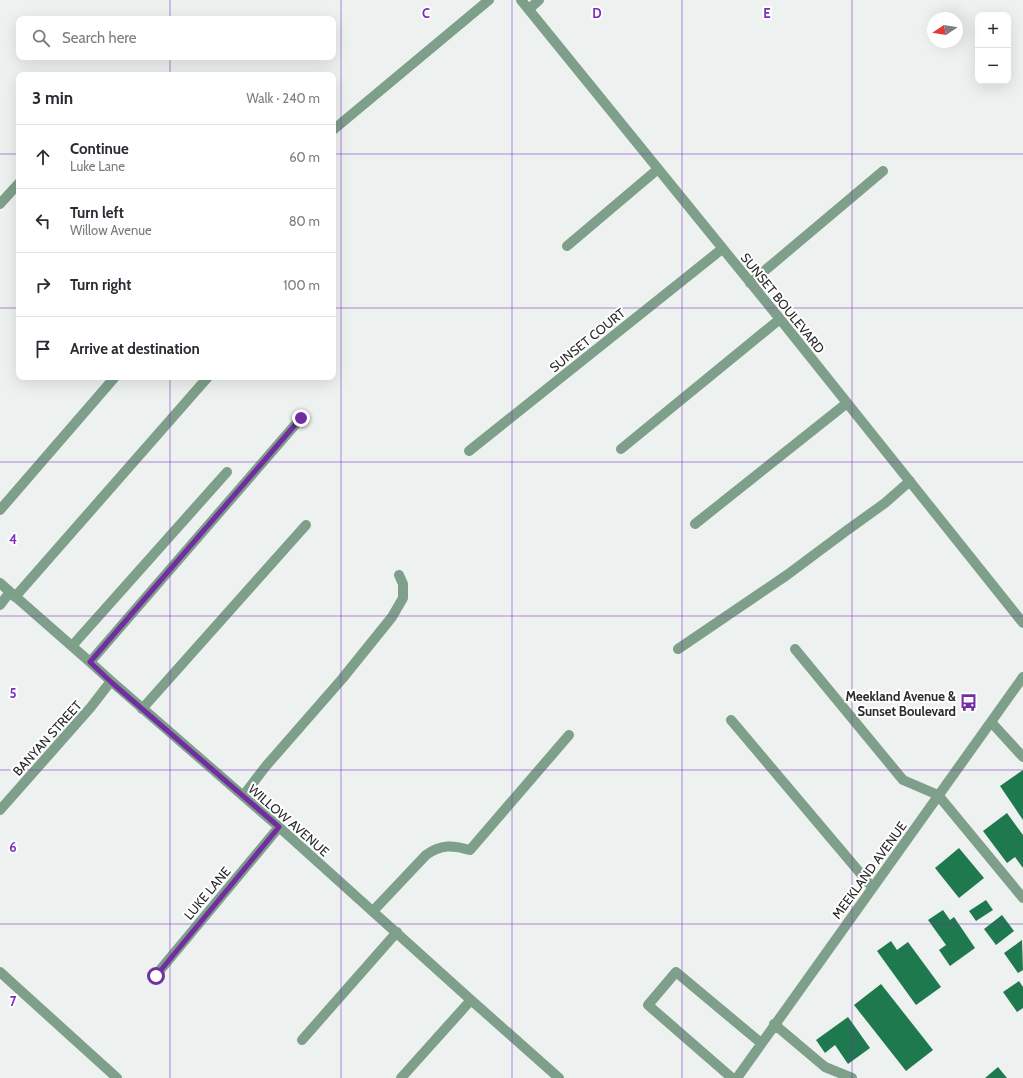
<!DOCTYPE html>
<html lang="en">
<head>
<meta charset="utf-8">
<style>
	:root { --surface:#fff; --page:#f7f7f7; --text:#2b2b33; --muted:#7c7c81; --line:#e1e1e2 }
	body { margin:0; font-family:Cabin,sans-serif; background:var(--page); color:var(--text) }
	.controls { position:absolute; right:12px; top:12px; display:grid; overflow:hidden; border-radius:8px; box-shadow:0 4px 16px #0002 }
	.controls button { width:36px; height:36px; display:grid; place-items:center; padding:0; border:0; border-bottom:1px solid var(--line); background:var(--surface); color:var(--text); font:20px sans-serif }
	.compass { position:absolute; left:927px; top:12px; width:36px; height:36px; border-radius:50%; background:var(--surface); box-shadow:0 4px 16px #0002; rotate:258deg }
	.stop { position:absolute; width:12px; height:12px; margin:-9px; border:3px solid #722da1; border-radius:50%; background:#fff }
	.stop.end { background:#722da1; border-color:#fff; box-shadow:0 1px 4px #0008 }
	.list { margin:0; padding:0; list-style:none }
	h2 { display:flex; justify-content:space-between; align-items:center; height:52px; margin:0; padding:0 16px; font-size:17px }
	h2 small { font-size:13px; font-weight:400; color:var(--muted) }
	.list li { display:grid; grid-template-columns:26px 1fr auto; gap:12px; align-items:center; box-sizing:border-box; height:64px; padding:0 16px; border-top:1px solid var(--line) }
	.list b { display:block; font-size:15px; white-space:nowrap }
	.list p { margin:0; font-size:13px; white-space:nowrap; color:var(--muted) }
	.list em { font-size:13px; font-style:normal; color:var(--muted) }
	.icon { flex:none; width:22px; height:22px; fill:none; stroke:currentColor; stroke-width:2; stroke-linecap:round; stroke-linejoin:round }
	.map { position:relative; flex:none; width:1023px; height:1078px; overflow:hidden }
	.search { position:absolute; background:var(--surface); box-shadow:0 4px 16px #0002; left:16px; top:16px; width:320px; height:44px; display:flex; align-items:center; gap:10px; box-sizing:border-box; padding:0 14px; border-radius:8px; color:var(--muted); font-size:15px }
	.panel { position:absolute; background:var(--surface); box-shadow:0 4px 16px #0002; left:16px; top:72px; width:320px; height:308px; border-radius:8px }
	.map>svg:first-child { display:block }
	.building { fill:#1f794e }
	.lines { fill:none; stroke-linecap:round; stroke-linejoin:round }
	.minor { stroke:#7e9f8a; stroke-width:10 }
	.route { stroke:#722da1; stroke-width:5 }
	.grid { fill:none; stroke:#7b2cbf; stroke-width:1; stroke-opacity:0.55 }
	.labels { text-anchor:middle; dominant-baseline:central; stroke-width:4; stroke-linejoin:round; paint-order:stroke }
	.street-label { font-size:13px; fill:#292a29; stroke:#fff }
	.poi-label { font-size:13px; font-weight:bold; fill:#292a29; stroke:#fff; text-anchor:end }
	.grid-label { font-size:13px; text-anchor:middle; font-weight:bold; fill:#7b2cbf; stroke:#fff; stroke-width:4; stroke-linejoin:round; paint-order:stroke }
</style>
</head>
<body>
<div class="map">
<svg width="1023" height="1078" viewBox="0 0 1023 1078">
	<rect width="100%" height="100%" fill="#edf1ef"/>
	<path class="building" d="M1023,770V820L1000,786Z
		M1007,813L1023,835V868L1015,857L1007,863L983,831Z
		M959,848L984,878L959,898L935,868Z
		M986,900L993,910L976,921L969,911Z
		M943,910L950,920L954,917L975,948L950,966L939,950L946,945L928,920Z
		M1002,915L1014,931L996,945L984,929Z
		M1022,940L1023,970L1018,973L1004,953Z
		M891,941L897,950L908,942L941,987L916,1005L877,951Z
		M1019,981L1023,987V1008L1017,1012L1003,992Z
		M881,984L933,1050L906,1071L854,1005Z
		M848,1017L870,1048L848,1064L835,1045L825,1053L816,1040Z
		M998,1067L1007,1078H985Z"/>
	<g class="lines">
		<path class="minor" d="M521,0L780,319L1023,623
			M529,9L539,0
			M333,130L489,0
			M0,204L19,183
			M567,246L658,169
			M750,283L883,171
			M621,449L780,319
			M469,451L722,249
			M0,510L115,377
			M695,524L847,403
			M0,583L90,662L111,681L279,827L471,1000L559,1078
			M15,597L208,377
			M0,605L10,592
			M72,646L227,472
			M678,649L787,575L846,531L885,503L910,481
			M795,649L903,780L938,795L1023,898
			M90,662L301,418
			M142,709L306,525
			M731,720L872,887
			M991,722L1023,757
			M243,796L266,766L342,679L392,617L403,598V584L399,575
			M0,810L91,707L111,681
			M373,911L426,855C441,844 453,845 470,850L569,735
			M0,972L117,1078
			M156,975L279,827
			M774,1024L825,1067L852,1078
			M302,1040L397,932
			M401,1078L471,1000
			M732,1078L648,1005L676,972L761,1043
			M737,1078L1023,677"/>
	</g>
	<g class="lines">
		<path class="route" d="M156,976L279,827L111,682L90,662L301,418"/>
	</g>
	<path class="grid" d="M170,0V19M341,0V1078M512,0V1078M682,0V1078M852,0V1078M170,57V75M0,154H19M333,154H1023M0,308H19M333,308H1023M170,377V1078M0,462H1023M0,616H1023M0,770H1023M0,924H1023"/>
	<defs>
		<symbol id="bus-bare" viewBox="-9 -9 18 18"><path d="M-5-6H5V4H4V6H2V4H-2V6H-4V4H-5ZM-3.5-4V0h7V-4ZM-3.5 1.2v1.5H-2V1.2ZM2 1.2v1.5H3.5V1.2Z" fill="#722da1" stroke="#fff" stroke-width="2.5" paint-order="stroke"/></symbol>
	</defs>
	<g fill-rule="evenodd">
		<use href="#bus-bare" x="956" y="690" width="25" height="25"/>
	</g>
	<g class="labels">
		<g class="street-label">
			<text transform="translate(783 303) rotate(51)">SUNSET BOULEVARD</text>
			<text transform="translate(587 340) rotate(-39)">SUNSET COURT</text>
			<text transform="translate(47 738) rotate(-48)">BANYAN STREET</text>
			<text transform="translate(289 820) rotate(41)">WILLOW AVENUE</text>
			<text transform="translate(869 870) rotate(-54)">MEEKLAND AVENUE</text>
			<text transform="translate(207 893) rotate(-50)">LUKE LANE</text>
		</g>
		<g class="poi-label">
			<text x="956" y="696">Meekland Avenue &amp;<tspan x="956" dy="15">Sunset Boulevard</tspan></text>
		</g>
	</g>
	<g class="grid-label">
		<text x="426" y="18">C</text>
		<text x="597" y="18">D</text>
		<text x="767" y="18">E</text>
		<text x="13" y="544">4</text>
		<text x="13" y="698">5</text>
		<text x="13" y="852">6</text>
		<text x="13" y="1006">7</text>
	</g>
</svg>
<div class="controls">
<button>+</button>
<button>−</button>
</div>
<svg class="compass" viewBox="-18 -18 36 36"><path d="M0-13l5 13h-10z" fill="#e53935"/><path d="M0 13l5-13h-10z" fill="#7c7c81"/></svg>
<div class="stop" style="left:156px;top:976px"></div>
<div class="stop end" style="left:301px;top:418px"></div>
<div class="search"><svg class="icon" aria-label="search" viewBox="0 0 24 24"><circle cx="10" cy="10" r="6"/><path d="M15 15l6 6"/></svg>Search here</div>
<section class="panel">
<h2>3 min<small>Walk · 240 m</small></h2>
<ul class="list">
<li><svg class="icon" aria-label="ahead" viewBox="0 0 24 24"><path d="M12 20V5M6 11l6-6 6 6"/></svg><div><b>Continue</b><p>Luke Lane</p></div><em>60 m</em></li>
<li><svg class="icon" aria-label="left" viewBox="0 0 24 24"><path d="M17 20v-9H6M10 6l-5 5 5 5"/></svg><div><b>Turn left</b><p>Willow Avenue</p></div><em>80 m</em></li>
<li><svg class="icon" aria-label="right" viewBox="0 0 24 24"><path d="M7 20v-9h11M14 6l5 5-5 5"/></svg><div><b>Turn right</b></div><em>100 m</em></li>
<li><svg class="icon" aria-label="arrive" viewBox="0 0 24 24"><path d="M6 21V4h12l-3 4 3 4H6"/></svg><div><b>Arrive at destination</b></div></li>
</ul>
</section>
</div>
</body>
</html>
